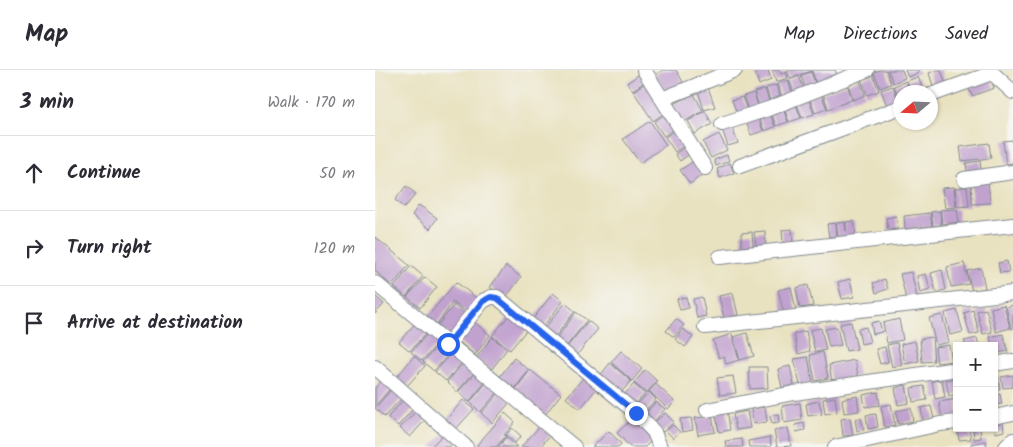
<!DOCTYPE html>
<html lang="en">
<head>
<meta charset="utf-8">
<style>
	:root { --surface:#fff; --page:#f7f7f7; --text:#2b2b33; --muted:#7c7c81; --line:#e1e1e2 }
	body { margin:0; font-family:Kalam,sans-serif; background:var(--page); color:var(--text) }
	.controls { position:absolute; right:15px; bottom:15px; display:grid; overflow:hidden; border-radius:0px; box-shadow:0 1px 4px #0004 }
	.controls button { width:45px; height:45px; display:grid; place-items:center; padding:0; border:0; border-bottom:1px solid var(--line); background:var(--surface); color:var(--text); font:25px sans-serif }
	.compass { position:absolute; left:518px; top:15px; width:45px; height:45px; border-radius:50%; background:var(--surface); box-shadow:0 1px 4px #0004; rotate:251deg }
	.stop { position:absolute; width:15px; height:15px; margin:-11px; border:4px solid #2563eb; border-radius:50%; background:#fff }
	.stop.end { background:#2563eb; border-color:#fff; box-shadow:0 1px 5px #0008 }
	.list { margin:0; padding:0; list-style:none }
	h2 { display:flex; justify-content:space-between; align-items:center; height:65px; margin:0; padding:0 20px; font-size:21px }
	h2 small { font-size:16px; font-weight:400; color:var(--muted) }
	.list li { display:grid; grid-template-columns:32px 1fr auto; gap:15px; align-items:center; box-sizing:border-box; height:75px; padding:0 20px; border-top:1px solid var(--line) }
	.list b { display:block; font-size:19px; white-space:nowrap }
	.list em { font-size:16px; font-style:normal; color:var(--muted) }
	.icon { flex:none; width:28px; height:28px; fill:none; stroke:currentColor; stroke-width:2; stroke-linecap:round; stroke-linejoin:round }
	.map { position:relative; flex:none; width:638px; height:377px; overflow:hidden }
	header { display:flex; align-items:center; gap:30px; box-sizing:border-box; height:70px; padding:0 25px; background:var(--surface); border-bottom:1px solid var(--line) }
	header strong { font-size:24px }
	nav { display:flex; gap:28px; margin-inline-start:auto; font-size:18px }
	main { display:flex }
	aside { flex:1; background:var(--surface) }
	.map>svg:first-child { display:block }
	.building { fill:#c1a2cf }
	.lines { fill:none; stroke-linecap:round; stroke-linejoin:round }
	.minor-casing { stroke:#82888f; stroke-width:16 }
	.minor { stroke:#fff; stroke-width:14 }
	.route { stroke:#2563eb; stroke-width:6 }
</style>
</head>
<body>
<header>
<strong>Map</strong>
<nav><a>Map</a><a>Directions</a><a>Saved</a></nav>
</header>
<main>
<aside>
<h2>3 min<small>Walk · 170 m</small></h2>
<ul class="list">
<li><svg class="icon" aria-label="ahead" viewBox="0 0 24 24"><path d="M12 20V5M6 11l6-6 6 6"/></svg><div><b>Continue</b></div><em>50 m</em></li>
<li><svg class="icon" aria-label="right" viewBox="0 0 24 24"><path d="M7 20v-9h11M14 6l5 5-5 5"/></svg><div><b>Turn right</b></div><em>120 m</em></li>
<li><svg class="icon" aria-label="arrive" viewBox="0 0 24 24"><path d="M6 21V4h12l-3 4 3 4H6"/></svg><div><b>Arrive at destination</b></div></li>
</ul>
</aside>
<div class="map">
<svg width="638" height="377" viewBox="0 0 638 377">
	<rect width="100%" height="100%" fill="#f6f6f2"/>
	<filter id="ink" filterUnits="userSpaceOnUse"><feTurbulence type="fractalNoise" baseFrequency=".02" numOctaves="2"/><feDisplacementMap in="SourceGraphic" scale="10" xChannelSelector="R" yChannelSelector="G"/><feConvolveMatrix kernelMatrix="1 2 1 2 8 2 1 2 1" color-interpolation-filters="sRGB"/></filter>
	<filter id="wash" filterUnits="userSpaceOnUse"><feTurbulence type="fractalNoise" baseFrequency=".0096" numOctaves="4" result="noise"/><feDisplacementMap in="SourceGraphic" scale="20" xChannelSelector="R" yChannelSelector="G"/><feGaussianBlur stdDeviation="1.12" result="paint"/><feColorMatrix in="noise" values="0 0 0 0 0 0 0 0 0 0 0 0 0 0 0 0 0 1.4 0 .05"/><feComposite in="paint" operator="in"/></filter>
	<g filter="url(#wash)">
		<rect width="100%" height="100%" fill="#e9e2c0"/>
		<g id="blocks">
			<path class="building" d="M288,0H301L308,12L291,22L280,5Z
				M386,0H393L396,10L384,15L380,2Z
				M397,0H404L406,4L411,2L413,8L401,12Z
				M412,0H460L464,9L442,17L437,1L415,8Z
				M505,0H511L516,14L505,18L499,2Z
				M513,0H527L530,8L518,13Z
				M530,0H544V3L533,7Z
				M562,0H566L571,15L559,19L554,3Z
				M436,2L442,18L431,21L426,5Z
				M266,3L271,11L258,20L252,13Z
				M498,5L504,21L492,25L486,9Z
				M424,6L430,22L420,26L414,10Z
				M543,7L549,22H536L532,11Z
				M484,9L490,25L478,30L473,14Z
				M616,9L619,18L597,26L594,18Z
				M413,10L418,26L408,30L402,14Z
				M531,11L535,22H526V33L519,16Z
				M272,12L292,41L278,51L258,21Z
				M472,14L477,30L453,39L448,23Z
				M401,15L406,30L396,34L391,18Z
				M518,16L524,32L512,36L506,20Z
				M333,17L340,37L329,40L323,21Z
				M390,19L395,35L385,38L379,22Z
				M379,23L384,39L374,42L368,26Z
				M446,23L452,39L440,43L434,27Z
				M319,24L328,41L307,53L297,35Z
				M367,27L373,42L363,46L357,30Z
				M433,28L439,44L427,48L421,32Z
				M420,32L426,48L414,52L408,36Z
				M407,36L413,52L401,56L395,40Z
				M330,41L337,54L320,64L313,51Z
				M394,41L400,57L389,61L383,45Z
				M293,42L303,57L289,66L279,52Z
				M382,45L388,61L376,65L370,49Z
				M275,51L291,75L265,93L248,69Z
				M356,55L363,73L353,76L347,59Z
				M304,58L314,72L300,82L290,67Z
				M344,64L352,80L336,88L328,72Z
				M638,70V93L631,94L628,71Z
				M614,73L616,88L587,91L585,77Z
				M311,76L316,83L305,91L300,84Z
				M352,85L354,91L341,96L339,90Z
				M319,91L328,104L315,114L305,100Z
				M605,91L606,100L592,101L591,93Z
				M355,93L359,103L345,108L342,99Z
				M613,110L615,133L597,134L596,111Z
				M31,116L41,124L29,138L20,130Z
				M579,117L581,137L570,138L567,118Z
				M592,117L594,136L582,137L580,118Z
				M44,135L62,148L55,159L37,145Z
				M582,139L584,152L567,154L565,140Z
				M565,141L566,155L558,156L556,142Z
				M555,143L557,156L530,159L529,146Z
				M521,146L523,159L513,160L511,148Z
				M479,151L481,165L463,167L461,153L470,152L471,161V152Z
				M461,153L462,166L454,167L452,154Z
				M417,159L418,173L408,174L407,160Z
				M390,161L391,175L381,176L379,162Z
				M377,162L378,176L367,177L366,163Z
				M0,167L34,195L17,216L0,201Z
				M632,191L634,202L625,203L623,193Z
				M589,193L594,214L576,217L572,197Z
				M36,196L48,206L31,227L19,217Z
				M131,196L146,207L130,229L115,217Z
				M606,198L610,218L597,221L592,201Z
				M567,200L571,220L561,222L556,203Z
				M536,202L542,227L531,229L525,204Z
				M551,204L555,220L545,223L542,206Z
				M50,207L62,217L45,238L32,227Z
				M475,209L479,227L467,229L463,212Z
				M510,209L513,219L501,223L498,213Z
				M81,212L104,230L94,244L78,232L62,254L52,247Z
				M433,215L438,236L425,238L421,218Z
				M416,217L421,241L409,244L403,220Z
				M178,223L188,231L167,258L157,250Z
				M358,223L363,245L349,248L344,226Z
				M0,226L9,234L0,244Z
				M311,227L314,238L305,240L302,229Z
				M327,227L331,246L322,248L318,229Z
				M190,233L200,241L180,267L169,259Z
				M79,235L94,247L78,268L62,256Z
				M629,235L635,258L621,262L616,238Z
				M638,235V258L636,259L631,237Z
				M611,239L617,262L608,264L602,241Z
				M582,240L588,262L575,265L570,243Z
				M598,240L604,263L595,265L589,243Z
				M201,242L212,250L191,277L181,269Z
				M136,243L154,257L135,280L117,266Z
				M567,245L574,272L561,275L554,248Z
				M301,249L309,255L299,267L291,261Z
				M524,249L528,270L512,273L508,253Z
				M43,250L54,260L35,281L24,272Z
				M98,251L115,265L100,285L83,271Z
				M213,251L223,259L202,285L192,277Z
				M504,251L507,262L498,264L496,253Z
				M476,252L482,279L471,281L465,254Z
				M462,257L466,275L454,277L450,259Z
				M491,257L495,272L486,274L483,259Z
				M446,258L451,280L440,282L435,260Z
				M308,259L318,267L310,277L300,269Z
				M55,261L66,270L47,291L36,282Z
				M431,261L435,281L423,284L419,264Z
				M372,263L379,286L365,290L358,267Z
				M357,264L364,290L351,294L349,286L344,288L338,270Z
				M628,264L633,281L619,284V276H617L615,267Z
				M117,267L132,279L116,300L101,288Z
				M557,267L559,291L547,292L545,269Z
				M602,268L604,276H591L589,271Z
				M67,271L77,280L59,301L48,292Z
				M540,271L544,291L530,294L526,274Z
				M522,273L527,295L517,297L512,275Z
				M574,275L577,291L562,293L560,277Z
				M510,277L513,292L505,294L501,279Z
				M78,281L89,290L71,311L60,302Z
				M246,281L267,299L257,311L236,292Z
				M448,282L453,308L440,311L435,285Z
				M39,286L50,296L31,317L21,308Z
				M433,287L438,313L425,315L419,289Z
				M139,288L154,300L138,321L123,309Z
				M480,290L483,306L457,311L454,295Z
				M90,291L101,300L82,322L72,312Z
				M235,293L256,311L244,325L224,307Z
				M415,296L419,315L407,318L403,299Z
				M374,297H392L393,318L375,319Z
				M155,300L186,324L169,346L139,321Z
				M270,300L282,311L271,323L259,313Z
				M102,301L112,310L94,332L83,322Z
				M622,302L625,319L619,320V303Z
				M638,305V317L628,318L626,307Z
				M358,306L361,323L345,325L342,308Z
				M209,307L222,318L205,339L191,328Z
				M582,308V325L574,326L571,310Z
				M7,310L16,318L0,336V318Z
				M567,310L570,327L560,329L557,311Z
				M113,311L124,321L105,342L95,332Z
				M259,314L270,324L259,336L248,326Z
				M281,314L300,332L293,339L274,321Z
				M531,315L534,333L523,335L520,318Z
				M549,316L552,330L538,332L536,318Z
				M17,319L27,328L9,347L0,338Z
				M125,322L136,331L117,353L106,343Z
				M274,322L281,329L269,343L261,336Z
				M503,322L505,335L490,337L488,325Z
				M625,324L627,334L619,335V325Z
				M482,326L484,341L469,343L467,329Z
				M460,327L462,342L450,344L448,329Z
				M30,328L40,337L23,356L13,347Z
				M582,329V346L567,348L564,332Z
				M88,330L99,339L80,360L70,351Z
				M444,331L447,344L433,346L431,334Z
				M281,332L290,339L278,353L269,345Z
				M425,333L427,350L409,353L407,336Z
				M516,334L520,355L510,357L506,336Z
				M556,336L559,349L548,350L546,338Z
				M390,337L392,352L378,354L376,339Z
				M352,338L355,360L344,362L340,340Z
				M536,338L538,351L523,354L521,341Z
				M43,339L52,348L35,367L25,358Z
				M372,341L375,358L361,360L358,344Z
				M130,343L140,352L129,365L131,366L121,377H104L102,375Z
				M290,343L299,352L288,362L279,353Z
				M403,344L404,353L397,354L395,346Z
				M501,344L503,357L493,359L491,345Z
				M337,346L340,362L323,365L320,348Z
				M259,347L279,368L270,377H255L242,363Z
				M316,348L318,360L307,362L305,349Z
				M475,348L478,365L468,366L466,349Z
				M486,348L489,360L482,361L480,349Z
				M628,351L629,361L621,363L619,352Z
				M429,353L430,360L421,362L420,355Z
				M298,355L305,362L298,368L291,361Z
				M165,356L175,365L165,377H146Z
				M137,358L146,366L140,373L131,365Z
				M413,358L416,376L402,377L399,360Z
				M582,358H594L596,369L584,370Z
				M598,358H605L606,368L599,369Z
				M71,361L81,370L74,377H56Z
				M234,361L246,374L243,377H217Z
				M131,367L142,377H123Z
				M395,367L396,377H374L373,371Z
				M367,369L368,377H351L350,371Z
				M611,371L612,377H596V374Z"/>
		</g>
	</g>
	<g filter="url(#ink)">
		<use href="#blocks" fill-opacity="0" stroke="#82888f" stroke-width="1"/>
		<g class="lines">
			<defs>
				<path id="minor" d="M269,0L330,98
					M614,0L638,22
					M556,25L617,3
					M287,29L360,0
					M347,54L393,39L492,0
					M365,96L526,37
					M589,109L638,102
					M345,187L638,155
					M0,213L199,377
					M330,257L638,223
					M73,274L108,231L116,227H122L261,343L279,362L285,377
					M619,294L638,291
					M0,297L91,377
					M332,340L419,323L582,299
					M619,347L638,343
					M460,377L565,354L582,352
					M631,377L638,370"/>
			</defs>
			<use href="#minor" class="minor-casing"/>
			<use href="#minor" class="minor"/>
		</g>
	</g>
	<g class="lines" filter="url(#ink)">
		<path class="route" d="M73,274L108,231L116,227L122,228L261,343"/>
	</g>
</svg>
<div class="controls">
<button>+</button>
<button>−</button>
</div>
<svg class="compass" viewBox="-18 -18 36 36"><path d="M0-13l5 13h-10z" fill="#e53935"/><path d="M0 13l5-13h-10z" fill="#7c7c81"/></svg>
<div class="stop" style="left:73px;top:274px"></div>
<div class="stop end" style="left:261px;top:343px"></div>
</div>
</main>
</body>
</html>
